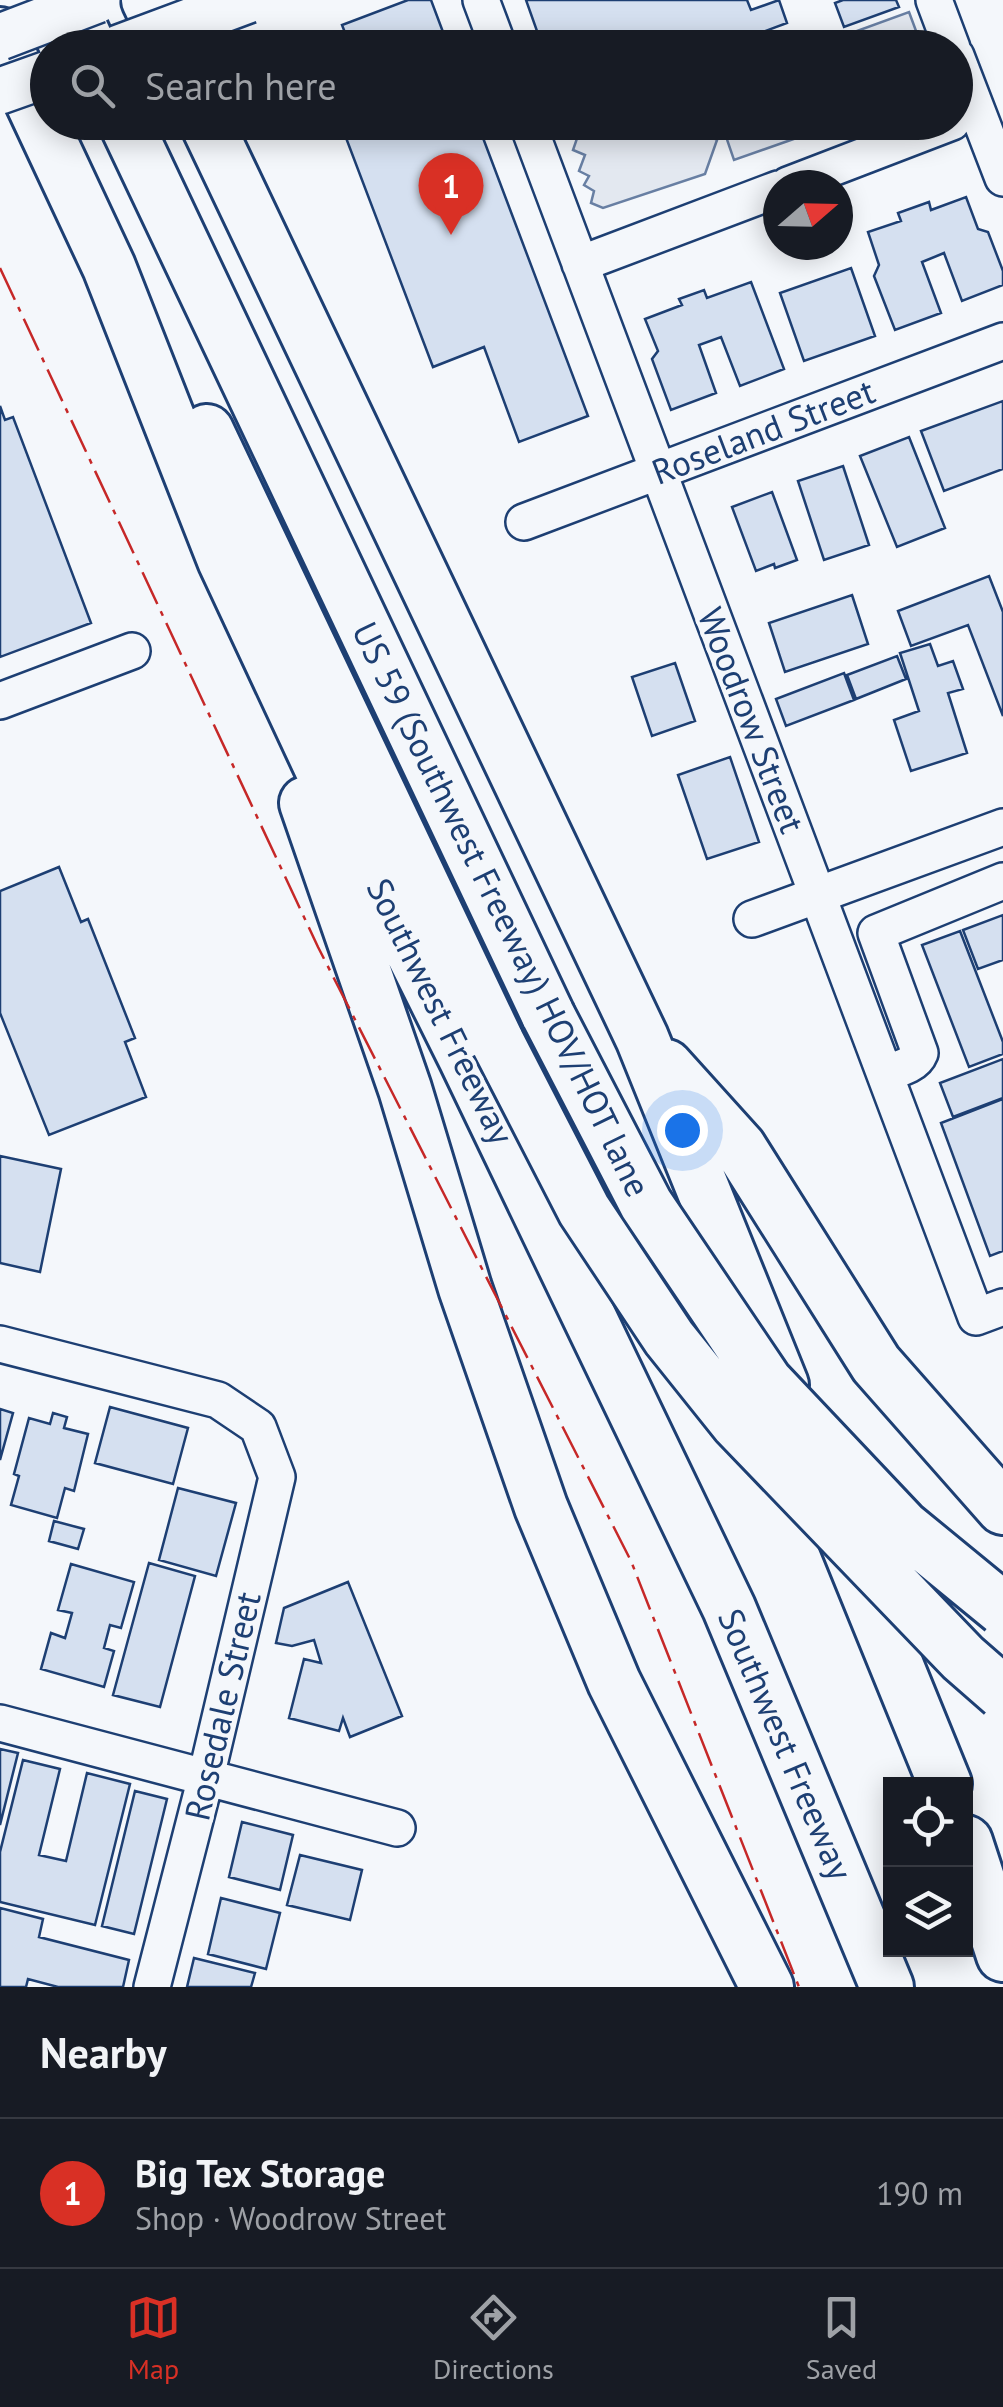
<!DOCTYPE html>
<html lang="en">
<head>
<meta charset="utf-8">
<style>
	:root { --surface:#171b24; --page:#242831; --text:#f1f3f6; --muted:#9ea1a6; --line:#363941; --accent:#d93025 }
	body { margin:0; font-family:"PT Sans",sans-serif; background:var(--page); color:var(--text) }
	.controls { position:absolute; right:30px; bottom:30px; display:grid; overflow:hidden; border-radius:0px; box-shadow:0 5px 25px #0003 }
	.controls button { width:90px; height:90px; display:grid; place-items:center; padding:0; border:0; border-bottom:2px solid var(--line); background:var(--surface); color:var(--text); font:50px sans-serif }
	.compass { position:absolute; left:763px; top:170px; width:90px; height:90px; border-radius:50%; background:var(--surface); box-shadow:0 5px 25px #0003; rotate:70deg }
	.you { position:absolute; left:682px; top:1130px; width:35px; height:35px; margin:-25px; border:8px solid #fff; border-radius:50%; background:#1a73e8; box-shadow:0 0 0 15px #1a73e833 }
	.badge { display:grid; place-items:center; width:65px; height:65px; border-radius:50%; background:var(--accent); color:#fff; font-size:32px; font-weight:700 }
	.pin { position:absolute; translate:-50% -82px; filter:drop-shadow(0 2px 5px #0008) }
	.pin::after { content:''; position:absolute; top:52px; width:35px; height:30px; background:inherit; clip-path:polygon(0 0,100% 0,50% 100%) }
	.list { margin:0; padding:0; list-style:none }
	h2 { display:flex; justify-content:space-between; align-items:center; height:130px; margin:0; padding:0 40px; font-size:42px }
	h2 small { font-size:32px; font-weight:400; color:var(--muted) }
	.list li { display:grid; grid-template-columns:65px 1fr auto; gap:30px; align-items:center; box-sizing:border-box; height:150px; padding:0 40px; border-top:2px solid var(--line) }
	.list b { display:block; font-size:38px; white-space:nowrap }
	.list p { margin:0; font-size:32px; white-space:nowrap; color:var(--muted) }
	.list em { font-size:32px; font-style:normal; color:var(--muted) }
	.icon { flex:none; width:55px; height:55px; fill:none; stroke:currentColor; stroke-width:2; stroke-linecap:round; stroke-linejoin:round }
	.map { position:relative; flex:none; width:1003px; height:1987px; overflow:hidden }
	.search { position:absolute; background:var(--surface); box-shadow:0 5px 25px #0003; left:30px; right:30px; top:30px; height:110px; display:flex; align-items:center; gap:25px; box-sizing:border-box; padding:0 35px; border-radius:55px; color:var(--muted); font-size:38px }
	.sheet { height:280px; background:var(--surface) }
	nav { display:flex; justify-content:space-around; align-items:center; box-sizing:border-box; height:140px; border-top:2px solid var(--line); background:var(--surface); font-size:28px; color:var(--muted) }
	nav a { display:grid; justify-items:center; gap:5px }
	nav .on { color:var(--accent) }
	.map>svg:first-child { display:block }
	.parking { fill:#e3e8f0; stroke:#687fa3; stroke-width:2.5 }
	.building { fill:#d5e0f0; stroke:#1d3f73; stroke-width:2.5 }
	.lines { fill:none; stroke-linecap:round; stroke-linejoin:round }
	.minor-casing { stroke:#1d3f73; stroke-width:40 }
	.highway-casing { stroke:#1d3f73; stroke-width:58 }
	.minor { stroke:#f4f7fb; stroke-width:35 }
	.highway { stroke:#f4f7fb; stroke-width:52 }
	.major-bridge-casing { stroke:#1d3f73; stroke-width:50; stroke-linecap:butt }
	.highway-bridge-casing { stroke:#1d3f73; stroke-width:58; stroke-linecap:butt }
	.major-bridge { stroke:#f4f7fb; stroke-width:45 }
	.highway-bridge { stroke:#f4f7fb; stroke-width:52 }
	.power { stroke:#c62828; stroke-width:2.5; stroke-dasharray:35 8 5 8; stroke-linecap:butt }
	.labels { text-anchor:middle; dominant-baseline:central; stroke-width:8; stroke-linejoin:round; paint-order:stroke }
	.street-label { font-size:35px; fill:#1d3f73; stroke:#f4f7fb }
</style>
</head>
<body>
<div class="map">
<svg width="1003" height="1987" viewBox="0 0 1003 1987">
	<rect width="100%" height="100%" fill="#f4f7fb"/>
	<path class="parking" d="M909,12L922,47H813Z
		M721,122H839V123L734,160Z
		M564,123H709L712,124L707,135L717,140L705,174L603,208L591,203L594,191L584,185L589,176L579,171L585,155L573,150L582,124L567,130Z"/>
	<path class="building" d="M408,0H431L449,48H351L342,25Z
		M526,0H747L751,10L779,0L787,23L760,33L765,48H688L687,44L676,48H543Z
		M843,0H896L899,7L844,27L835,3Z
		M340,122H477L588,416L519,442L484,347L433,367Z
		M966,197L978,229L988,232L1003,271V285L962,301L944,253L922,262L941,313L895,330L874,276L879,265L868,232L901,221L898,213L929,202L931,210Z
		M851,268L875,336L804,361L780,293Z
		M751,282L784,369L740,386L721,337L699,345L716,393L671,410L652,359L658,351L645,319L682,305L679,299L704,290L707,298Z
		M1003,401V469L944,491L921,431Z
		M0,406L5,420L13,417L91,623L0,657Z
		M909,437L945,528L897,547L860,456Z
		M843,466L869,545L824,560L798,481Z
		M772,492L797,560L775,568L774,564L756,571L732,507Z
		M989,576L1003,612V716L968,625L911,646L898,611Z
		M852,595L868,644L785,672L769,623Z
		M930,644L938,666L953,661L963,689L948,693L967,753L911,771L894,720L919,711L900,653Z
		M897,656L906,679L856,699L847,675Z
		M675,663L695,721L652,736L632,677Z
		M844,673L854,700L786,726L776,699Z
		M730,757L759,842L707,859L678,775Z
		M59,867L81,922L88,919L135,1038L125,1042L146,1097L49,1135L0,1013V891Z
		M1003,915V960L978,969L963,930Z
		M960,931L1003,1042V1054L969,1067L922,945Z
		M1003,1059V1098L953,1117L940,1083Z
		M1003,1099V1251L990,1256L941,1123Z
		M0,1156L61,1169L40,1272L0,1263Z
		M110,1407L188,1428L173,1484L95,1463Z
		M0,1409L13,1413L0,1460Z
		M53,1413L67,1417L64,1428L88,1434L74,1491L65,1488L57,1518L11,1505L19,1476L14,1474L29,1418L50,1424Z
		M178,1488L236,1503L216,1576L159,1560Z
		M54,1521L84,1529L78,1549L49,1541Z
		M149,1563L195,1576L160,1707L113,1695Z
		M71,1564L134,1582L121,1628L110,1625L104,1648L114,1651L104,1687L41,1669L51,1633L65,1638L72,1613L58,1610Z
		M348,1582L402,1716L350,1737L343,1718L339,1731L289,1718L304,1659L321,1663L314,1640L292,1646L276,1643L284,1608Z
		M0,1749L18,1753L0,1825Z
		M23,1760L60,1769L39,1855L66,1861L87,1773L130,1784L95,1925L0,1902V1852Z
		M135,1791L167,1799L134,1934L102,1926Z
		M242,1822L293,1835L280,1890L229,1877Z
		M300,1855L362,1870L350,1920L287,1905Z
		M221,1898L280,1913L266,1969L208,1954Z
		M0,1908L43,1919L39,1937L129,1960L123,1987H58L28,1979L26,1987H0Z
		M194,1958L255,1973L251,1987H187Z"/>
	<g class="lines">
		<defs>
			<path id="minor" d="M481,0L499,48
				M934,0L952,48
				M956,56L1003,178
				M527,122L976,1317L1003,1307
				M788,185L952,122
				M580,264L778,189
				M524,522L1003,341
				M0,701L132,651
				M752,919L1003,827
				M885,1073C897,1069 915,1066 920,1053L876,933L1003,881
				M0,1344L218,1400L258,1427L277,1477L206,1777L152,1987
				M0,1723L397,1828"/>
			<path id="highway" d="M68,0L90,48
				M148,0L171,48
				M0,34L109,267L224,560L329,785L465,1058L729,1608L887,1987
				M125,122L548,1015
				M206,122L642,1038L782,1385
				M207,431L498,1043
				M306,803L405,1089L465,1288L541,1507L614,1682L767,1987
				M666,1066L740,1148L876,1364L1003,1508
				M842,1531L945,1784
				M966,1842L1003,1955"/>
		</defs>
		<use href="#minor" class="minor-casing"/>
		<use href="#highway" class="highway-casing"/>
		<use href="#minor" class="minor"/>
		<use href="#highway" class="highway"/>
		<defs>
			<path id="major-bridge" d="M0,37L97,0
				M119,48L248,0
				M0,91L48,74"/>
			<path id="highway-bridge" d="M548,1015L646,1204L766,1382L903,1527L1003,1609
				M498,1043L584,1210L669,1338L737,1423L963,1658L1003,1693"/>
		</defs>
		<use href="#major-bridge" class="major-bridge-casing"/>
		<use href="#highway-bridge" class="highway-bridge-casing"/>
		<use href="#major-bridge" class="major-bridge"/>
		<use href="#highway-bridge" class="highway-bridge"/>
		<path class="power" d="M0,268L318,947L631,1561L799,1987"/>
	</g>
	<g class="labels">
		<g class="street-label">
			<text transform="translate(763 431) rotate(-21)">Roseland Street</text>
			<text transform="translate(752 720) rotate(69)">Woodrow Street</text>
			<text transform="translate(502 909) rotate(64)">US 59 (Southwest Freeway) HOV/HOT lane</text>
			<text transform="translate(441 1011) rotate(64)">Southwest Freeway</text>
			<text transform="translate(222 1706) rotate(-77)">Rosedale Street</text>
			<text transform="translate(786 1744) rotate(67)">Southwest Freeway</text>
		</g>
	</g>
</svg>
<div class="controls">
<button><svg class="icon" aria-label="locate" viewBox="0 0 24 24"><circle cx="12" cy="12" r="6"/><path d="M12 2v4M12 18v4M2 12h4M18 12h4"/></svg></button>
<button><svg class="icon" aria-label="layers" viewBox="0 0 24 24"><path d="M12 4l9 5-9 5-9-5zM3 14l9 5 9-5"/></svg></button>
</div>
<svg class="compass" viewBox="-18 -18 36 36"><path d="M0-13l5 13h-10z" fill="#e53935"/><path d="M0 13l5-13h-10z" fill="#9ea1a6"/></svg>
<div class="you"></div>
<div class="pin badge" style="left:451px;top:235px">1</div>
<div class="search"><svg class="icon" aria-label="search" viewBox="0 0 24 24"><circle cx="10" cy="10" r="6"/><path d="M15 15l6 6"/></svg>Search here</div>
</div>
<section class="sheet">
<h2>Nearby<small></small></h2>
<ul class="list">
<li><span class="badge">1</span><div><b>Big Tex Storage</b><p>Shop · Woodrow Street</p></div><em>190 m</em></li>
</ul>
</section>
<nav>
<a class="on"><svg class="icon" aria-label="map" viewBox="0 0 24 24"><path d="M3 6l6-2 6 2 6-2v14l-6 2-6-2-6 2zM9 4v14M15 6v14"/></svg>Map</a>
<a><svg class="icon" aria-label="directions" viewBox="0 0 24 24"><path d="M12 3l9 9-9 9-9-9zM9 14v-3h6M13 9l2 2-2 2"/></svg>Directions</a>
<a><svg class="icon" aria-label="saved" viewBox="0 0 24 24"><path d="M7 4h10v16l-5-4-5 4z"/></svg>Saved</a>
</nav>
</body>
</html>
